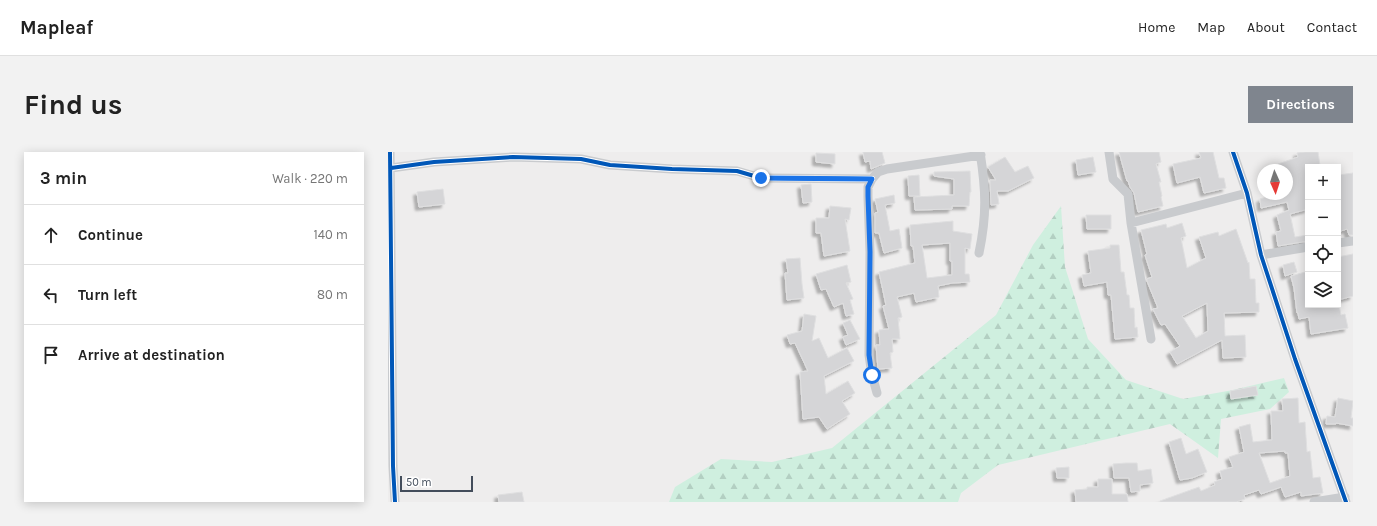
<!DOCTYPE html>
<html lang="en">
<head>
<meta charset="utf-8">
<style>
	:root { --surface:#fff; --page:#f2f2f2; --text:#222; --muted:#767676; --line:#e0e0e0; --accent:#7f858e }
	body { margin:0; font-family:Karla,sans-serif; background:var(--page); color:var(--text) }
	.controls { position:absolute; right:12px; top:12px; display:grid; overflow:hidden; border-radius:0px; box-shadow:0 2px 10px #0003 }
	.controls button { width:36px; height:36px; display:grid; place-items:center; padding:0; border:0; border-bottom:1px solid var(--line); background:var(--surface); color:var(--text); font:20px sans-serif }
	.compass { position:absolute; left:869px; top:12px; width:36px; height:36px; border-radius:50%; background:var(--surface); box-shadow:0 2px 10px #0003; rotate:177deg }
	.scale { position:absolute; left:12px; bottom:10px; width:73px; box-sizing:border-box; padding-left:4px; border:2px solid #434d5b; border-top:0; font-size:11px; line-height:14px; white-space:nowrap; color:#434d5b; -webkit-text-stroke:3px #fff; paint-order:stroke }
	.stop { position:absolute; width:12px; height:12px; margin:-9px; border:3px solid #1a73e8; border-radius:50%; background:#fff }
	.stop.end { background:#1a73e8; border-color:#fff; box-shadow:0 1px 4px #0008 }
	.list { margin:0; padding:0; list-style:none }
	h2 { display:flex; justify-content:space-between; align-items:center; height:52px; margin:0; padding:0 16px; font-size:17px }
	h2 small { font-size:13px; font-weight:400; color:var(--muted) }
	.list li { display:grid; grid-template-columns:26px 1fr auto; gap:12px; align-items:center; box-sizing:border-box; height:60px; padding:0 16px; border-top:1px solid var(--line) }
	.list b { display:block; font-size:15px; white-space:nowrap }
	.list em { font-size:13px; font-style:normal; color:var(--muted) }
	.icon { flex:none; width:22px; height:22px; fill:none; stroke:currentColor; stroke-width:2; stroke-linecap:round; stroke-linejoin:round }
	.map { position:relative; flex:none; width:965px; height:350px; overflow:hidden; border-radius:0px }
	header { display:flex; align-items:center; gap:24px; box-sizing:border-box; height:56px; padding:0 20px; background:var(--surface); border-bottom:1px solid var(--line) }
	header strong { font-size:19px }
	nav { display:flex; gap:22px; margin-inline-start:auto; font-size:14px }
	.intro { display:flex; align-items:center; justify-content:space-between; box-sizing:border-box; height:96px; padding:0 24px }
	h1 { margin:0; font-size:28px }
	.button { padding:10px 18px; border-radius:0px; background:var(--accent); color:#fff; font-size:14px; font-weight:700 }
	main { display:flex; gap:24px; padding:0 24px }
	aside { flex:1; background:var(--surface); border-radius:0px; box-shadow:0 2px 10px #0003 }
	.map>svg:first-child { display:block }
	.forest { fill:url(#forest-firs) }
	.building { fill:#d5d5d7; stroke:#dfdfe0; fill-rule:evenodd; filter:url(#shadow) }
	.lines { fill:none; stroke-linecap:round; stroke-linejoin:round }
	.minor { stroke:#c9cbce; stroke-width:9 }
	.cycleway-casing { stroke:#fff; stroke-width:6 }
	.cycleway { stroke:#0057b8; stroke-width:4 }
	.route { stroke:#1a73e8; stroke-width:5 }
</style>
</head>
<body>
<header>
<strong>Mapleaf</strong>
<nav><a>Home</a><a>Map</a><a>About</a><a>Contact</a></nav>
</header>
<div class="intro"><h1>Find us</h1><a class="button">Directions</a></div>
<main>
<aside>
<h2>3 min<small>Walk · 220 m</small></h2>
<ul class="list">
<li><svg class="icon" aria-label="ahead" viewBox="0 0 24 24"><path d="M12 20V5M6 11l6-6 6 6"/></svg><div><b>Continue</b></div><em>140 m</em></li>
<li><svg class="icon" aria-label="left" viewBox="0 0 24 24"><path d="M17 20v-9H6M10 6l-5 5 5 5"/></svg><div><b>Turn left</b></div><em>80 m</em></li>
<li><svg class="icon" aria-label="arrive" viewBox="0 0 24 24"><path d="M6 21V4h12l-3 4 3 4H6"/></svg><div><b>Arrive at destination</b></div></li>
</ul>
</aside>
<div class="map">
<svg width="965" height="350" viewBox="0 0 965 350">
	<defs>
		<pattern id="forest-firs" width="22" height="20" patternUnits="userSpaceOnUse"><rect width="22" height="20" fill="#cfefdf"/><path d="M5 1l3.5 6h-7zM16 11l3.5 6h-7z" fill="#b3cfc2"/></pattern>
		<filter id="shadow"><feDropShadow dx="-3.5" dy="3.5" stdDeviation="1" flood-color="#0004"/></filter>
	</defs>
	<rect width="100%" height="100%" fill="#eeeded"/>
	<path class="forest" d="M673,54L677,115L700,187L738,228L795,247L845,238L896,226L901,240L882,257L833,267L830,306L782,272L610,313L573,341L570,350H281L287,335L333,307L384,310L444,296L608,163L645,93Z"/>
	<path class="building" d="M475,0H494L497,11L483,17L482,9L477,10Z
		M731,0H771L773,10L768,12L773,30H771L774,44L773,45L775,54L750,60L746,41L742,35L740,29H739Z
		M811,0H825L831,26H836L838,36L816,41L812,25L789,31L785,12L813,6Z
		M917,0H930L932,13L920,15V57L902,62L907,85L920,83V89L890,94L888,80L893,79L889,63L901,58L899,50L873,56L872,47L884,43L885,46L899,42V18H893L890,12L910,5L909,1Z
		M428,1L447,2V12L428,10Z
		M617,5L627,20L640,14L646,26L620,39H609L611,52L603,53L602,28H608L600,15Z
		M705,5L708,20L690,23L688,8Z
		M582,19L583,40H582L581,54H564V57L527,58L526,45L566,43V27L546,24V20Z
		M965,21V83H961L959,77L950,80V23Z
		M531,23L532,44H521L520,24Z
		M423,32L424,50L415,51L413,33Z
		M55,37L57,52L31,55L29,40Z
		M506,43L507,51L497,53L502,79L511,77L514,96L496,101L491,81H487V61L490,60L487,47Z
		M442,54L463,56L461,68L457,67L462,99L436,104L433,81H428V66H441Z
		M698,63H723V77H699Z
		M565,69V79L584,82L582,97L577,96V122H581L582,130L564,131L550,134L551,145L528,150L526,141L509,145L514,165L510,166L512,187H504L505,200L502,201L504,216L490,217L488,193H492L491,178L501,177L495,154L498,153L491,120L527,111L525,94H523L522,73ZM562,91V109H564V123L539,126L534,93Z
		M794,71L798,84L793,86L799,116L818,106L811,85L830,80L831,84L848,77L860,111L861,110L862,127H867L868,151H871V160L836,161L837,184L857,183L858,205L835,206L834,188L789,212L782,200L792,194L777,172L773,173L765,157L770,156L759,129V127L764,125L757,103L759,102L753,78L778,72L779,76ZM819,151L820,179L808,186L794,164Z
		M722,93H731L733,120H736L739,143H741L742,156H746L747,176L749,175L750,185L727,187L723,143H720L719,130L696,134L694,123L703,121L700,99L722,96Z
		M965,102V144L950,148V105Z
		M412,106L414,132L416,146L399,148L397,121H400L398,107Z
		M906,110L909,120L897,124L895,113Z
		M459,113L463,130L458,131L465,147L462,148L466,162L458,164L455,151L446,155L438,137L433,138L428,122Z
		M917,120L920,131V153H951L953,163L957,162L960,176L923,182L921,165L911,167L910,161H909L906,136L903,124Z
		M416,162L428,164L424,189L431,186L440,206L459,196L466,209L436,224L438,242L460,229L467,241L454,249L462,262L439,277L431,265L415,267L412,220L420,219L407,191L402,192L399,183L414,179Z
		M462,168L472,187L458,193L455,185L460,183L455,171Z
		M868,234L870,243L843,247L842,239Z
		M910,246L911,271L917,270L919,300L922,299L925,326L932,325L935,341L913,344V340L897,345L893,335L873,342L871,338L856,343L857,347L848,350H772V349L811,335L813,339L827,333L826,330L834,327L832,319L845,315L841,305L856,300L851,275L862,272L865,290L884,288L883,259H895L894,247ZM897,299V301H900L902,324L882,331L871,301Z
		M950,246L965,249L963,266H965V274L948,271V272H938L939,264L947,265Z
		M793,286L798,302L810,297L819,320L804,326L792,328L781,290Z
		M738,311H749L750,319L763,317L765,331L752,333V339L743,340L741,326H726L725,312Z
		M681,315V326H669L668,316Z
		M710,327H724V342H739L740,350H688L687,338L699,337V335H710Z
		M134,340L136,350H111L110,343Z"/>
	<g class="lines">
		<path class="minor" d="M2,0L5,314L7,350
			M721,0L725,27L740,42L743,71L763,187
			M845,0L859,41L873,103L907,207L958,350
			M3,16L46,10L125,5L193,7L222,13L284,17L349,19L373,26L484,27
			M743,71L859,41
			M950,91L965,89
			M591,101C599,63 598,38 592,0
			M873,103L920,95
			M489,241L484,223L481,203L482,100L480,45V35L484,27L490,20L499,17L593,3
			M926,350L957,345"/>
		<defs>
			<path id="cycleway" d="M2,0L5,314L7,350
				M845,0L859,41L873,103L907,207L958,350
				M3,16L46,10L125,5L193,7L222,13L284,17L349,19L373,26L484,27"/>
		</defs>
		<use href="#cycleway" class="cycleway-casing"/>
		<use href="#cycleway" class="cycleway"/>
	</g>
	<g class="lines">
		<path class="route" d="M373,26L484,27L480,35V44L482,100L481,203L484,223"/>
	</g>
</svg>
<div class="controls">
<button>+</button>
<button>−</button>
<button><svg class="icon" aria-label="locate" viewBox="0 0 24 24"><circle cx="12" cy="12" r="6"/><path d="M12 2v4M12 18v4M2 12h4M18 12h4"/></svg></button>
<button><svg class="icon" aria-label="layers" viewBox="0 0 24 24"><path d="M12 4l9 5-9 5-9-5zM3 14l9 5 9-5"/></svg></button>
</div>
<svg class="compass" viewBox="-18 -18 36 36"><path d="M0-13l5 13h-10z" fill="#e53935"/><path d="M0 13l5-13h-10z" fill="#767676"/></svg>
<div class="scale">50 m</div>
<div class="stop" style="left:484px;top:223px"></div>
<div class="stop end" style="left:373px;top:26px"></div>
</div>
</main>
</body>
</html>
